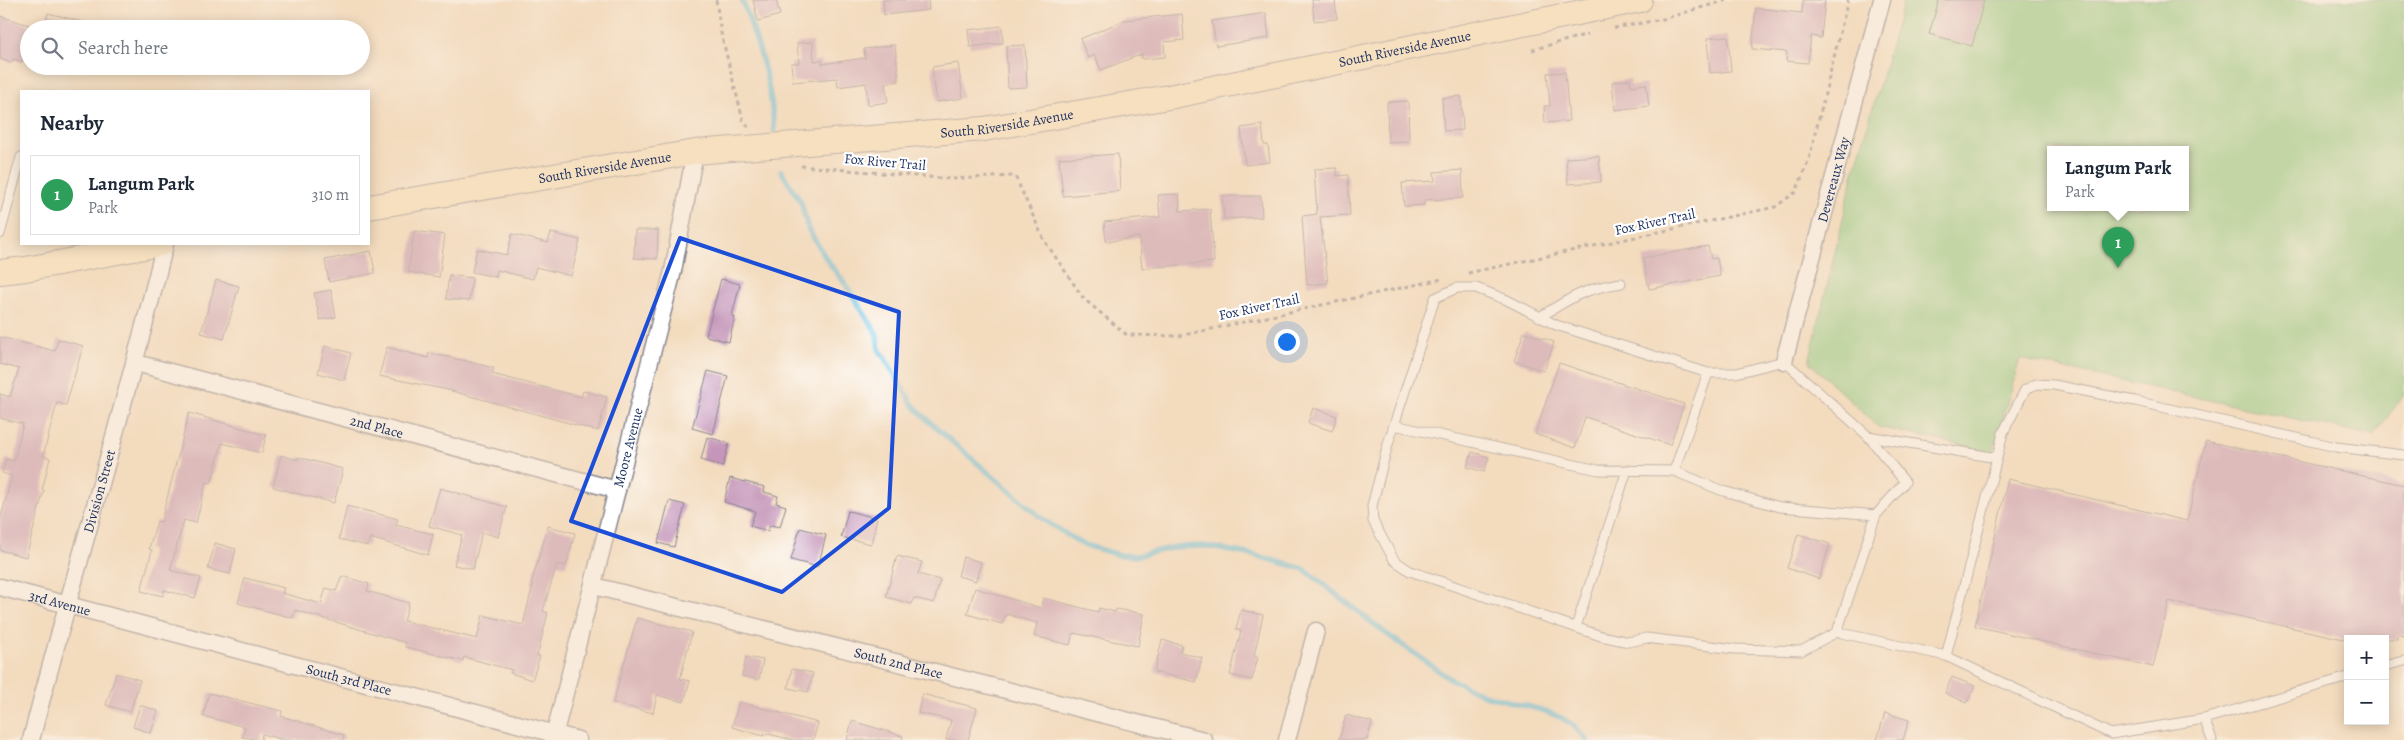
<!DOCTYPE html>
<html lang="en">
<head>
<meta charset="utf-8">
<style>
	:root { --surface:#fff; --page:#f6f6f7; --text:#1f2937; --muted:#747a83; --line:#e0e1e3; --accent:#0f766e }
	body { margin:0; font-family:Alegreya,serif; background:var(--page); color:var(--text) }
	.controls { position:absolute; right:15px; bottom:15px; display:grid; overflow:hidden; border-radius:0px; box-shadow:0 2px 12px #0003 }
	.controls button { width:45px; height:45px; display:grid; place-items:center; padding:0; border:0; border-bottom:1px solid var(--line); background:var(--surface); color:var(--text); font:25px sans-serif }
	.you { position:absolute; left:1286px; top:341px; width:18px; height:18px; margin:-12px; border:4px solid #fff; border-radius:50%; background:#1a73e8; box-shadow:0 0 0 8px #1a73e833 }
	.badge { display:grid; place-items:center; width:32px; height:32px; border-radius:50%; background:var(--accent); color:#fff; font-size:16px; font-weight:700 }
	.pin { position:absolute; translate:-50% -41px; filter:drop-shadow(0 1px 2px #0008) }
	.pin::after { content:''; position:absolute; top:26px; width:18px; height:15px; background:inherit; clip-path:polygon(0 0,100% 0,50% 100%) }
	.popup { position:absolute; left:2047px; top:146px; width:142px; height:65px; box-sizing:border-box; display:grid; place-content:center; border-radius:0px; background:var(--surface); filter:drop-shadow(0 1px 4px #0005); font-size:16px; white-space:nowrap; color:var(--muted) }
	.popup b { font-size:19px; color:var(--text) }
	.popup::after { content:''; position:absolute; left:50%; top:100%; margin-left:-10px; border:10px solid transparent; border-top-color:var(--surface) }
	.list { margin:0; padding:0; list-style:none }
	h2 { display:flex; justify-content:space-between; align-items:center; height:65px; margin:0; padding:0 20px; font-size:21px }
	h2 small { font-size:16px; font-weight:400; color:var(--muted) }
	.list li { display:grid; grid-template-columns:32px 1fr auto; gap:15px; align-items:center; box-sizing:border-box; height:80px; margin:0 10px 10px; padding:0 10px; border:1px solid var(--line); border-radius:0px }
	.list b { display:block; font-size:19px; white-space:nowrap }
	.list p { margin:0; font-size:16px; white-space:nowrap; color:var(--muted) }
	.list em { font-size:16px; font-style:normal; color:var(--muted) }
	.icon { flex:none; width:28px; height:28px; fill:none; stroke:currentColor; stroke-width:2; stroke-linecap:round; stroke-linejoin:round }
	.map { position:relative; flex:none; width:2404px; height:740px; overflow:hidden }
	.search { position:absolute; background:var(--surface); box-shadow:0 2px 12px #0003; left:20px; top:20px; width:350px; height:55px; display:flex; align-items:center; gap:12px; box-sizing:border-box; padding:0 18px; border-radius:28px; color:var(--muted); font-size:19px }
	.panel { position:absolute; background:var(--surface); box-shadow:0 2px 12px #0003; left:20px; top:90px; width:350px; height:155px; border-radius:0px }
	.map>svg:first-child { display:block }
	.green { fill:#8bcf88; stroke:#537f73; fill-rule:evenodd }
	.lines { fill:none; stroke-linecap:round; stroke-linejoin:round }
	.stream { stroke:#61bddf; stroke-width:5.5 }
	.building { fill:#c596b9 }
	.service-casing { stroke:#87858e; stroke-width:11 }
	.minor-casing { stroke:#87858e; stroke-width:19 }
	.secondary-casing { stroke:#87858e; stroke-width:26 }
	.path { stroke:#87858e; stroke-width:3; stroke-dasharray:4 4; stroke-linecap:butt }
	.service { stroke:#fff; stroke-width:9 }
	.minor { stroke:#fff; stroke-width:16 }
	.secondary { stroke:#fce6c4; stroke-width:24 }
	.marked { fill:none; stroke:#1d4ed8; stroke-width:4; stroke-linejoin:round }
	.labels { text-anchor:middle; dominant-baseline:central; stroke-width:4.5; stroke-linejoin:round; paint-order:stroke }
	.street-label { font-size:14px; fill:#1b2f5e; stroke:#fff }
</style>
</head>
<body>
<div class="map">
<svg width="2404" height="740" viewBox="0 0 2404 740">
	<rect width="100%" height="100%" fill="#fff"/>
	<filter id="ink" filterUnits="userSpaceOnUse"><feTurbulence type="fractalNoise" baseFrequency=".02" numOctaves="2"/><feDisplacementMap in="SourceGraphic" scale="10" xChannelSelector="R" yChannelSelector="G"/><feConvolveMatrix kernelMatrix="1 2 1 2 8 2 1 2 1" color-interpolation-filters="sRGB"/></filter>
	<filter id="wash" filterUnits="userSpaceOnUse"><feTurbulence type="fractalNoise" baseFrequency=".0096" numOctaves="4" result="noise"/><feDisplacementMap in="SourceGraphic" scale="20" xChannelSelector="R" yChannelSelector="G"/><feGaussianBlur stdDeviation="1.12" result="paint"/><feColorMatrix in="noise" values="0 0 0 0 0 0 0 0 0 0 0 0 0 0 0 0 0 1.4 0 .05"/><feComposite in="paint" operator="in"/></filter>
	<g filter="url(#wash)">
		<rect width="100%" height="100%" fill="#f3dbbd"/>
		<path class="green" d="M1904,0H2404V394L2374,436L2020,359L1993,452L1878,427L1809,362L1853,176ZM2050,149H2186V207H2050Z"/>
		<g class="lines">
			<path class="stream" d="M742,0C758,42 772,85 774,130
				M781,171L801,202L808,229L827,260L844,282L876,332L879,349L913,405L935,427L1044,520L1082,544L1119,555L1136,556L1176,547L1204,546L1254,555L1304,569L1384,632L1452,680L1484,695L1542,710L1562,718L1573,725L1587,740"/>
		</g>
		<g id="blocks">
			<path class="building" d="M753,0H776L780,15L758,21Z
				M883,0H928L929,10L884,15Z
				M1312,0H1335L1337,19L1314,21Z
				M1803,0H1825L1821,38L1811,36L1808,63L1786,61L1787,52L1752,49L1756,8L1802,13Z
				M1939,0H1984L1972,46L1929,34Z
				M48,13L91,24V29H44Z
				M1266,13L1269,38L1216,46L1212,21Z
				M1182,14L1184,40L1164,42L1165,57L1142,59V54L1101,70L1095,55L1088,58L1080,39L1125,20Z
				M0,16L29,25V42L22,62L13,59L12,63L0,59Z
				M1002,26L1003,43L970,47L968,30Z
				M1728,36L1731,71L1710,73L1707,38Z
				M813,42L814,61L822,60V64L865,58L864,49L895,45L899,81L885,83L888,102L868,105L866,83L838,87L837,78L793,82L791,63H799L797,43Z
				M1025,45L1027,87L1008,88L1006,46Z
				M958,63L963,98L937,102L932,67Z
				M1565,72L1569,121L1545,123L1544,106H1550L1547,73Z
				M1630,79L1631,86L1646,84L1649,106L1615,110L1612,82Z
				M1461,96L1463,130L1444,131L1442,98Z
				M1408,101L1409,141L1388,142L1387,102Z
				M1262,125L1264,145H1268L1270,162L1245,165L1241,128Z
				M1118,154L1120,191L1063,196L1059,158Z
				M1599,156L1601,182L1568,184L1566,158Z
				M1337,168V176L1348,175L1350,215L1320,217L1328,283L1307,285L1302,216L1317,214L1314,169Z
				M1462,170L1463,198L1424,200V205L1404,206L1402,183L1435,181L1434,172Z
				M1179,194L1180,211L1210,209L1214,262L1142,268L1139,237L1106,242L1104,222L1160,217L1158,195Z
				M1222,196H1261L1262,217L1224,219Z
				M635,230H658L657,259L634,258Z
				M414,231L445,235L439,277L408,272Z
				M551,233L580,240L571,276L536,267L533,279L497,270L496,277L472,272L477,249L507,255L512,234L548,243Z
				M1708,246L1711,259L1717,258L1720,276L1649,289L1643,258Z
				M371,251L375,273L329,282L325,260Z
				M449,275L472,278L469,301L446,299Z
				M721,279L740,284L732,316L735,317L729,342L706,336Z
				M216,280L239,286L224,339L201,333Z
				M331,290L336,317L320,320L314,293Z
				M1524,332L1554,342L1544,371L1514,361Z
				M0,337L55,351L58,339L83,346L66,405L57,403L43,456L50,458L42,490H44L26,557L0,550V521L12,476L2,473L6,459L14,461L23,424L0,418V394L10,397L19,369L0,364Z
				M325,346L351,353L344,380L318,373Z
				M387,347L428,358L429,353L466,361L494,368L492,374L581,397L583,391L607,397L598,431L448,390L379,376Z
				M1559,363L1684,404L1670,445L1585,417L1575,448L1535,434Z
				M708,371L728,376L713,434L692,428Z
				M1313,408L1337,416L1332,431L1308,423Z
				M189,413L266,435L262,453L222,443L211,483L206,482L196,523L184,520L170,570L201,578L195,598L164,590L163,596L141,591L152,550L149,549L157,521L161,522Z
				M707,437L729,443L723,466L701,460Z
				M2206,441L2404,485V636L2397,635V639H2344L2169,601L2153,667L1975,626L2008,479L2187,521Z
				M1472,452L1489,457L1484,472L1467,467Z
				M281,455L298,460V457L343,469L334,503L273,487Z
				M730,478L765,487L764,492L778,496L776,503L786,506L780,527L770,525L768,531L750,526L755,511L724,502Z
				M440,488L507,507L498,537L482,532L473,569L454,565L462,535L429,526Z
				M669,501L685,505L674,547L658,543Z
				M347,506L398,519L396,525L433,534L428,555L370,538L368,546L339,539Z
				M848,511L877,518L871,544L841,537Z
				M548,526L575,533L566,566L557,564L543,611L548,613L537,656H540L532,680L510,673L512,670L464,657L463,661L405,647L406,643L295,610L293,618L238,603L245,578L284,588L282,593L321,604L326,588L336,591L342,576L369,584L367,591L409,603L404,621L477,639L483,615L523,625L533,584H531Z
				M800,528L826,535L818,567L791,560Z
				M1798,534L1830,544L1819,579L1787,568Z
				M215,543L236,549L230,574L208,569Z
				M897,556L922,562L918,574L940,580L934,603L914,598L912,604L886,597Z
				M963,557L981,562L976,581L958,576Z
				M975,588L1041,608L1043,598L1098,612L1099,608L1115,612L1116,609L1144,614L1138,646L1073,633L1070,645L1034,636L1037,623L1006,614L1002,624L967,614Z
				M1241,610L1263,615L1254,656L1258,657L1252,680L1230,675L1241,631L1236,629Z
				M637,618L692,632L680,679L690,681L684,702L657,695L653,713L613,703Z
				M1162,640L1182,645L1180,652L1202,658L1196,682L1154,672Z
				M746,657L763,660L759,680L742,676Z
				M792,669L813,673L808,692L788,688Z
				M116,673L140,680L130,712L106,705Z
				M1952,677L1975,686L1967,703L1945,693Z
				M209,693L282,711L281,716L344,735L343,740H284L262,734L261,740L242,737L245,727L203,716Z
				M922,694L977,708L968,740H946L951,720L918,713Z
				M739,702L818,723L813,740H792L765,733L764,736L732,727Z
				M140,705L158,711L151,733L133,727Z
				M1885,713L1909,720L1903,740H1877Z
				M1346,715L1372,722L1367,740H1339Z
				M852,721L903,736L902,740H847Z"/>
		</g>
	</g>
	<g filter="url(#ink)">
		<use href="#blocks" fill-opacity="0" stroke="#87858e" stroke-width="1"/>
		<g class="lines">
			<defs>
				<path id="service" d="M0,234L21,157
					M1540,317C1572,297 1583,289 1621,283
					M1394,425L1598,470L1674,471L1723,491L1780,507L1876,515
					M1868,436L1997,458L1946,656
					M1997,458L2003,433L2025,390L2036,384L2054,385L2135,401L2336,447L2404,455
					M1674,471L1708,373
					M1576,627L1627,470
					M1837,632L1801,651L1735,649L1646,638L1629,642L1601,636L1410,571L1394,560L1373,521L1372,506L1388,444L1435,298L1457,288H1476L1507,300L1556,325L1708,373H1736L1784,361L1868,436L1905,482L1876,515L1837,632L1946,656L2111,734L2204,719
					M2385,666L2404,661
					M2212,740L2204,719L2348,677"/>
				<g id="minor">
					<path id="s1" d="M1784,361L1882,0"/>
					<path id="s2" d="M136,363L617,490"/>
					<path id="s3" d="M594,586L1204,740"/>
					<path id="s4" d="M0,587L578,740"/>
					<path id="s5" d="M31,740C74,574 124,410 165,244"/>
					<path id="s6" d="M553,740L673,271L695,152"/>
					<path d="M1287,740L1316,631"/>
				</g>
				<g id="secondary">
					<path id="s7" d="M369,207L695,152L984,129L1169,97L1640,0"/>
					<path d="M0,272L26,269L160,244"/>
				</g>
			</defs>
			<use href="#service" class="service-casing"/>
			<use href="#minor" class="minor-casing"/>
			<use href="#secondary" class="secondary-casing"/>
			<path class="path" d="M716,0L721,33L743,120L749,128
				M1614,28L1663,19L1727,0
				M1532,50L1588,34
				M801,166L951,179L1015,176L1044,240L1084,299L1127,335L1179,336L1442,279
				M1468,273L1775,207L1796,192L1809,159L1848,0"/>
			<use href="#service" class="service"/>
			<use href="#minor" class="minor"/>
			<use href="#secondary" class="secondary"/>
		</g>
	</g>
	<path d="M0 0H2404V740H0ZM680,238L899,312L889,508L782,592L571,521Z" fill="#f3dbbd" fill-opacity=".55" fill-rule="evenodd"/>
	<path class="marked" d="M680,238L899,312L889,508L782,592L571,521Z"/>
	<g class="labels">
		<g class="street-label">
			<text stroke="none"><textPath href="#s7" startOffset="1049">South Riverside Avenue</textPath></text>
			<text stroke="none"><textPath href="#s7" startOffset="644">South Riverside Avenue</textPath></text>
			<text transform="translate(885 162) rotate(5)">Fox River Trail</text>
			<text stroke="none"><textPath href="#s7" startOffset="239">South Riverside Avenue</textPath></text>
			<text stroke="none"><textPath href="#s1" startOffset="188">Devereaux Way</textPath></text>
			<text transform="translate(1655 222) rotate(-12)">Fox River Trail</text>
			<text transform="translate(1259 307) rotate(-12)">Fox River Trail</text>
			<text stroke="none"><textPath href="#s2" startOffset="249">2nd Place</textPath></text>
			<text stroke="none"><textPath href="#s6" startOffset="302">Moore Avenue</textPath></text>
			<text stroke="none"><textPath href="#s5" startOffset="258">Division Street</textPath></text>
			<text stroke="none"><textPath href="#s4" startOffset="62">3rd Avenue</textPath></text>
			<text stroke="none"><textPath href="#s3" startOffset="314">South 2nd Place</textPath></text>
			<text stroke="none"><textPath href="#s4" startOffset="361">South 3rd Place</textPath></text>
		</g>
	</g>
</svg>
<div class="controls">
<button>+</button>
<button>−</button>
</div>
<div class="you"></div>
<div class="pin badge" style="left:2118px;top:268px;background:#2e9e5b">1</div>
<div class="popup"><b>Langum Park</b>Park</div>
<div class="search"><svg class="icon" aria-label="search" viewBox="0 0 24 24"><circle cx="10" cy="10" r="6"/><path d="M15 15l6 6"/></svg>Search here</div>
<section class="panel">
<h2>Nearby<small></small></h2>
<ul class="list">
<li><span class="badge" style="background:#2e9e5b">1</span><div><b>Langum Park</b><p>Park</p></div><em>310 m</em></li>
</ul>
</section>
</div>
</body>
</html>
